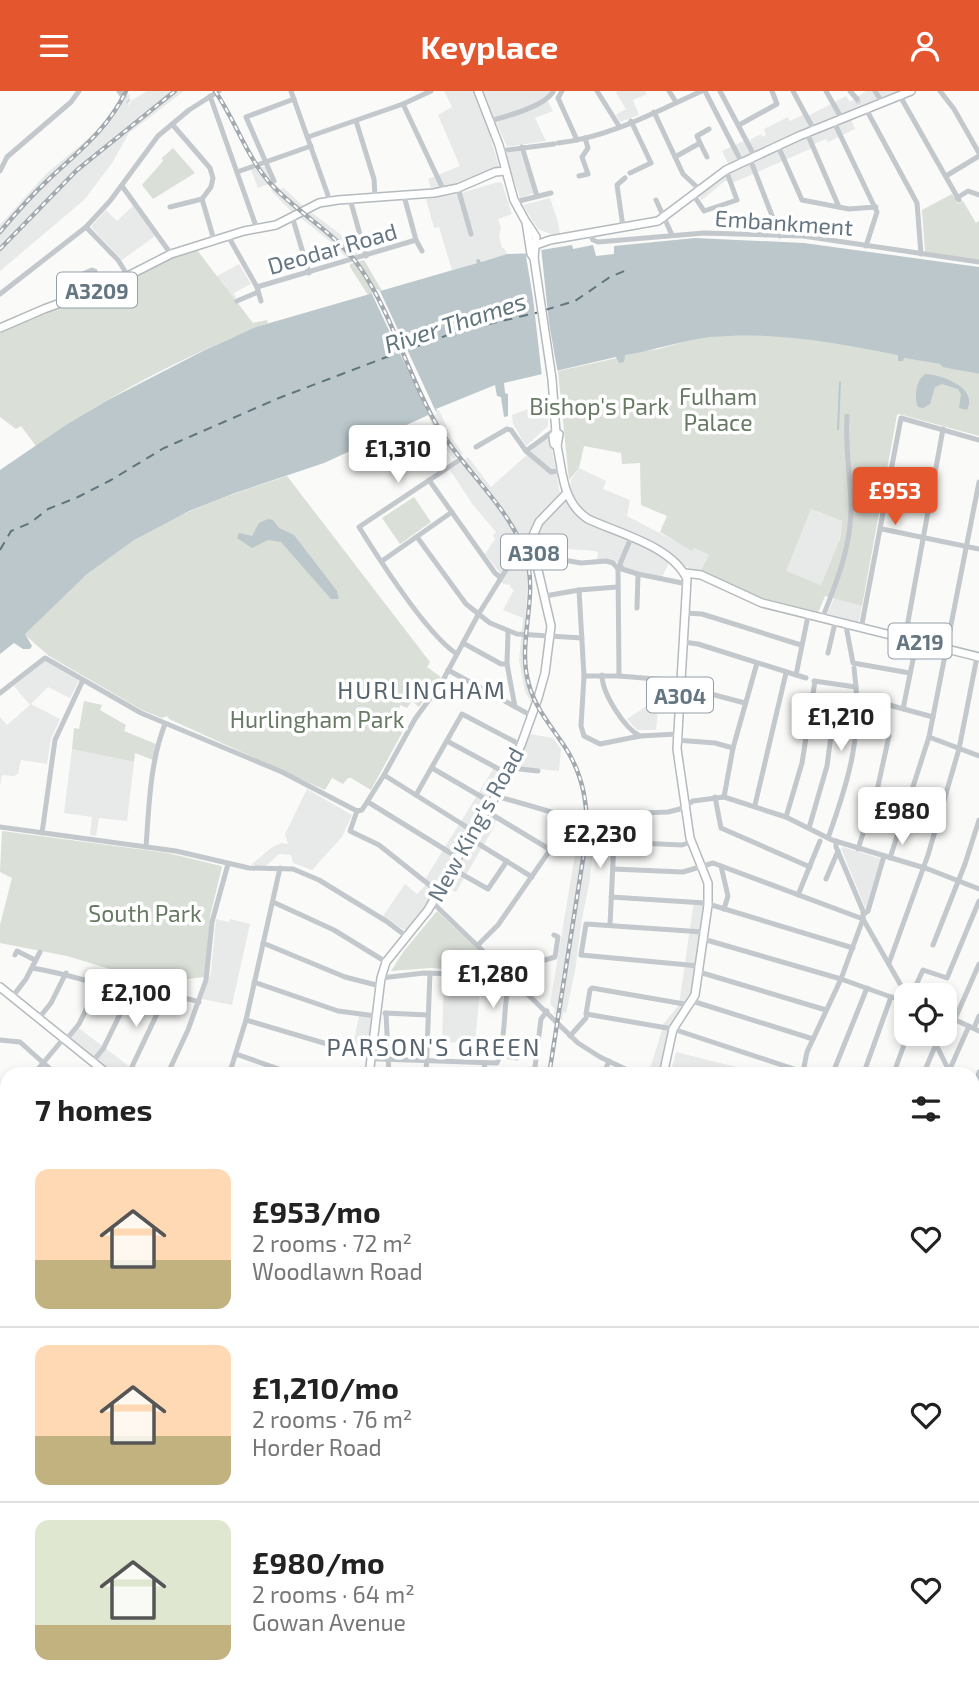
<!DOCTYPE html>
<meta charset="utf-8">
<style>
body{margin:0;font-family:"Exo 2",sans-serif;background:#f2f2f2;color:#222;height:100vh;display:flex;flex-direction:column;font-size:26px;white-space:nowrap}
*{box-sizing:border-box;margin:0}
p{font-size:23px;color:#767676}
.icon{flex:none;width:38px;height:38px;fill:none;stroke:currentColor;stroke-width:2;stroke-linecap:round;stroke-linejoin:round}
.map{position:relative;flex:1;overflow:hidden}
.panel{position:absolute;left:0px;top:976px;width:980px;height:625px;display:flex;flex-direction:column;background:#fff;border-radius:21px 21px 0 0;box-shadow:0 4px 10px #0003}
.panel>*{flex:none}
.tools{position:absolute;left:894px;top:892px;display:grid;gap:14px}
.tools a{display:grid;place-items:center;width:63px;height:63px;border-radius:14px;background:#fff;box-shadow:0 4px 10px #0003;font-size:35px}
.price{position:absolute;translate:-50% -60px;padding:0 16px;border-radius:7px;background:#fff;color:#222;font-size:23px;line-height:46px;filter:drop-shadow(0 2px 4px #0008)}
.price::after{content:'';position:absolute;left:50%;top:42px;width:21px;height:16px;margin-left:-10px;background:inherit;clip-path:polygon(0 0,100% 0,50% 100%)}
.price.active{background:#e4572e;color:#fff}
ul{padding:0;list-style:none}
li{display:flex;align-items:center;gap:21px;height:175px;padding:0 35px}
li+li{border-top:2px solid #e0e0e0}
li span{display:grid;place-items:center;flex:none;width:196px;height:140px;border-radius:14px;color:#555}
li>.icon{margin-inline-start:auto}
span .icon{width:84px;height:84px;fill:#fffc;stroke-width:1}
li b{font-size:30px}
h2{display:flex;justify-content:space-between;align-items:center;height:84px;padding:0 35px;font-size:30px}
header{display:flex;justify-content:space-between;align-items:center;height:91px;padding:0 35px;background:#e4572e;color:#fff;font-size:32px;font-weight:700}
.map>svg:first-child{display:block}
.built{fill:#e8e9e9}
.green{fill:#dadfd7;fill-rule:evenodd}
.water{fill:#bbc7cb}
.pier{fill:#fafaf8}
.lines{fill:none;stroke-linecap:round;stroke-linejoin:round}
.stream{stroke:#bbc7cb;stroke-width:2}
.river{stroke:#bbc7cb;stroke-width:7}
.ferry{stroke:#60757c;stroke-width:2;stroke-dasharray:9 7;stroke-linecap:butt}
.minor-tunnel{stroke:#d5d9db;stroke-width:5;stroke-dasharray:5 2.5;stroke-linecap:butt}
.major-casing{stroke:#b5babe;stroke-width:10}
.minor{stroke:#c3c8cc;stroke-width:5}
.major{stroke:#fff;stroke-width:7}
.rail-casing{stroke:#a2aab0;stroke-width:4.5}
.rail{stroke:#fff;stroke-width:2;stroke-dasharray:5;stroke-linecap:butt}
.labels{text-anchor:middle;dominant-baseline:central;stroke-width:7;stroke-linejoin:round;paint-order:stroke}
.shield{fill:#fff;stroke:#939fa8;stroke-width:2}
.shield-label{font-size:21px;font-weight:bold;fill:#657683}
.street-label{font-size:23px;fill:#657683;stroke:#fff}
.park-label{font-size:23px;fill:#687a64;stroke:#fff}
.water-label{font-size:24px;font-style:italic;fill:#60757c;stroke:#fff}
.neighbourhood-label{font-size:24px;letter-spacing:2px;fill:#57646e;stroke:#fff}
</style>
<header><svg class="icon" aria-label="menu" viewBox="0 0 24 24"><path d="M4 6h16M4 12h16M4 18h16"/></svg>Keyplace<svg class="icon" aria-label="person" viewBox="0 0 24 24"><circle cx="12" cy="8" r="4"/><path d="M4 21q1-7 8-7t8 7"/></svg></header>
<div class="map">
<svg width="979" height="1600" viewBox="0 0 979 1600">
<rect width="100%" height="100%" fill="#fafaf8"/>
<g class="built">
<path d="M147 0H184L129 42 112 72 84 109 0 180V134L46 83 101 37 125 1 130 4 128 15 132 9Z"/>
<path d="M444 0H473L485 27 499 76 445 96 431 97 428 88 460 75 438 24 452 16Z"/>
<path d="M482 0H555L545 5 553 20 535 27 546 50 507 56Z"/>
<path d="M617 0H645L647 3 633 9 639 24 620 31 616 24 626 18 616 2Z"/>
<path d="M866 0H906L756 60 729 74 722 60 748 48 751 51V48L761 43 762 46 766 44 764 38 788 26 790 30 802 24H810L846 5 850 11Z"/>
<path d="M850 26 855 38 828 51 826 48 816 52 810 58 744 87 734 91 725 90 702 109 698 104 724 83Z"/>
<path d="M520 60 534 102 520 107 506 65 508 62Z"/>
<path d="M266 75 272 89 280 98 284 97 303 115 292 121 273 102 269 93 258 97 251 79Z"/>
<path d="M498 91 502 92 512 123 498 128 501 137 499 145 502 157H504L507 163 452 179 439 136 434 137 426 108 458 103Z"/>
<path d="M550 107 558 131 560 143H550L538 138 523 114Z"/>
<path d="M133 115 155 145 122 169 91 136 106 119 117 130Z"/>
<path d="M311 121 340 143 359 163 347 167 332 152 301 127Z"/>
<path d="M239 173 251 193 234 202 236 207 233 208 217 185Z"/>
<path d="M549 310 548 335 526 355 513 333 512 324Z"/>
<path d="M439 319 451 346 463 362 454 368 436 344 428 324Z"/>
<path d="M548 345 550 347 560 402 536 430 525 451 520 454 528 482 523 568 532 613 525 600 519 570 523 527 503 519 514 499 510 496 511 494 504 493 497 488 500 482 485 463 495 448 493 445 496 441 473 414 450 379 468 366 491 396Z"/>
<path d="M579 377 606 390 603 398 630 409 627 425 692 459 694 457 709 464 699 482 683 474 667 459 588 424 578 416 570 399 571 389Z"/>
<path d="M563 409 573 417 670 470 662 486 625 477 617 471 605 468H597L598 461 595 460 568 458 562 459 560 467 539 465 535 451V443L543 429Z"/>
<path d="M811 418 842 430 839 452 821 494 785 480Z"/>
<path d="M834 507 862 515 859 531 857 533 827 524Z"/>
<path d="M45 570 79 590 70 607 48 596 31 613 60 628 51 648 47 673 21 669 18 683 13 685 2 684 0 696V626L7 634 30 614 14 595Z"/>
<path d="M645 616H658L656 639H637L627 628Z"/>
<path d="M530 643 553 647 561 658 559 680 517 676Z"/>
<path d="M72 658 134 671 127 730 99 727 96 745 90 744 92 726 64 722Z"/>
<path d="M494 677 504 682 505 685 421 822 406 840 388 829 383 825 405 793 417 803 426 794V787L435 772Z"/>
<path d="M307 698 352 724 342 746 312 779 293 772 291 764 279 763 265 776 251 774 271 757 281 752 288 753 285 743Z"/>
<path d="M488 724 496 729 494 736 456 801 452 799 441 811 438 807 485 725Z"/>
<path d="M587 731H591L595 739 590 788 582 828 575 880 566 922 563 921 562 929 554 923 555 918 550 913 580 734Z"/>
<path d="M843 756 882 768 866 819 841 757Z"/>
<path d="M694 809 706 811 693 903 670 940 660 983 648 984 664 932 679 914Z"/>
<path d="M216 828 229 831 230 828 250 833 232 914 202 908 211 881Z"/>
<path d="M444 885 481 888 475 952 442 951Z"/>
<path d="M359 925 372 926 374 929 369 962 367 964 352 959Z"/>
<path d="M76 935 130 976 135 983H111L67 946Z"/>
<path d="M676 961 736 976 734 983H674L671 980Z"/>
</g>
<g class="green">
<path d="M173 57 195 82 153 108 142 94 163 70 162 67Z"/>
<path d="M952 103 958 113 963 110 976 132 979 130V169L925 161 922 119Z"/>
<path d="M197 159 253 232 267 229 268 232C187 264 108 304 36 355L21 335 16 338 0 326V242L37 225 108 199 172 167Z"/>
<path d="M364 169 382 200 368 204 350 176V173Z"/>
<path d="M716 241 811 246 897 262 904 267 979 277V345L899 323 897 324 862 515 825 505 818 522 761 507 701 479 709 464 694 457 692 460 660 441 667 425 641 414 640 372 622 373 621 362 584 355 579 377 569 389 558 280 617 267 623 263 659 258ZM811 418 842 430 840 448 821 494 786 480Z"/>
<path d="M287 385 430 571 427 576 441 586 419 616 412 610 407 617 400 614 396 634 403 640 371 699 351 687H348L343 693 332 687 325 699 169 628 167 625 162 627 142 619 49 565 24 543C50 519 75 491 103 470 157 428 223 406 287 385Z"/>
<path d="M414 406 431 431 400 453 382 427Z"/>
<path d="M84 610 102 614 100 619 126 634 124 640 156 653 153 669 135 662 134 671 72 658 74 637 79 638Z"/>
<path d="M2 740 168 762 221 775 222 776 210 825 205 886 187 888 133 885 67 865 0 852V834L12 787 0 781Z"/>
<path d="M437 820 496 876 497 879 492 881 431 877 391 880 404 860Z"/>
<path d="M496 1594H801L826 1598V1600H496Z"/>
</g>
<g class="water">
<path d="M695 147 804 152 979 176V279L904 267 903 270H898V264C836 252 774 240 710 246 683 249 652 260 625 264L624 271 619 272 616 266 504 292 505 302 508 303V325L504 326 501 306 497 305 495 294 436 318 437 320 324 372 235 402 189 420 134 449 87 483 25 543 32 555 30 558H23L14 552 0 563V379L66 334 106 310 205 259 256 236 477 172 476 169 479 168 481 171 507 163 541 162V159L572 154 573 158 593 154 596 165 614 163V155Z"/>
<path d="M926 283C942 284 979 297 967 319L959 317 961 303 958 298 942 293 935 296 930 313 923 317 918 316C914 307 916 287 926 283Z"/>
<path d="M268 428 273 429 279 437 294 444 337 500 339 508H331L281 451 268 449 252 457 237 447 239 442 252 445 259 432Z"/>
<path d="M0 1521 7 1531V1594H71L66 1600H0Z"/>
</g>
<g class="pier">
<path d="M541 156 549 232 558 283 542 286 533 207 525 159Z"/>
<path d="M377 198 380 200 437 323 430 327 372 203V199Z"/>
</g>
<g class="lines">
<path class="stream" d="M838 338 840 291"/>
<path class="river" d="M943 271 945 273 979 279"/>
<g class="ferry">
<path d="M545 219 575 210 610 186 629 178"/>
<path d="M0 459 11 440 30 432 48 418 78 406 111 389 164 357 279 307 384 267 459 240 540 221"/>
</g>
<g class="minor-tunnel">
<path d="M122 4 129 11"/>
<path d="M857 8 860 15"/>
</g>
<g class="major-casing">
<g id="major">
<path d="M478 0 499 54 514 109 526 131 531 163 534 167 552 288 556 342 559 343 557 355"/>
<path d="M527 132 536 146 534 167"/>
<path d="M536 154 550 149 658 130 726 79 799 45 911 0"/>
<path d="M0 237 44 218 114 192 171 163 244 140 276 134 319 112 338 109 434 102 458 97 495 81 505 80"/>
<path d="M556 342 553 345 554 353 557 355C563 382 562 411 588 428 620 443 672 455 687 488L677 658 690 747 708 792V814L695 904 673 938 663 984"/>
<path d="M685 482 701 484 762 512 979 566"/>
<path d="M0 896 109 984"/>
<path d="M369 984 381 887 386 871 428 819 473 740 496 705 521 654 538 607 545 582 551 535 531 449 539 431 566 403"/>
<path d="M973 999 979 996"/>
<path d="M973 1311 979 1313"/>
<path d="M973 1443 979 1431"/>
<path d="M450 1594 452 1600"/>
<path d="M321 1600 323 1594"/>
<path d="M921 1600 922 1594"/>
</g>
</g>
<g class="minor">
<path d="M119 0 122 4"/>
<path d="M291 0 330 110"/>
<path d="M562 0 558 7 577 49"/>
<path d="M597 0 619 35"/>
<path d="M669 0 676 11"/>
<path d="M705 0 742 72"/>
<path d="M720 0 755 66"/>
<path d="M793 0 814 39"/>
<path d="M826 0 842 28"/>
<path d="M850 0 857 8"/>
<path d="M875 0 882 11"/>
<path d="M940 0 954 18 979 62"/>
<path d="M210 5 257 138"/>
<path d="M900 5 959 109"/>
<path d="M403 13 444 100"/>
<path d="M866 18 917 112 921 163"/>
<path d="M654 21 683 83 699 98"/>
<path d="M356 30 374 88 375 106"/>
<path d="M490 30C507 25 543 16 553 1"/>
<path d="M834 31 877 121 866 155"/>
<path d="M739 34 777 13 772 0"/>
<path d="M807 42 839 116"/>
<path d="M308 46 403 13 431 0"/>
<path d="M558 52C608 47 657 20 702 0"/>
<path d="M700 52 707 66"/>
<path d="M778 55 802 109 849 118 876 116"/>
<path d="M522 56 537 105"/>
<path d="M500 60 554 53"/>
<path d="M7 66 71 11 79 0"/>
<path d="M675 66 700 52 697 45 709 38"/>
<path d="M750 68 780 145"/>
<path d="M0 80 7 66"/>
<path d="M237 81 311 55"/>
<path d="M630 82 651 72 631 30"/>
<path d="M579 85 588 83 582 66 588 57 585 47"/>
<path d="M946 85 979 65"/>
<path d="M274 90 246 26 294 8"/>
<path d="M122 95 171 163"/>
<path d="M458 97 471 143"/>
<path d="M693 103 704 120 737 109 726 79"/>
<path d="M404 105 416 149 422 160"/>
<path d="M957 107 968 100 979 104"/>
<path d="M202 108 214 149"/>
<path d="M350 108 366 165"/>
<path d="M656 109 672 144"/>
<path d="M515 111 551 102"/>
<path d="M170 116 202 108 211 96 213 87 210 77 172 33"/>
<path d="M292 125 309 182"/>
<path d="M86 136 118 169 128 185"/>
<path d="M623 136 617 94 625 87"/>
<path d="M589 142 593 149 598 151 704 142 803 145 979 171"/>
<path d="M228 145 257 196 261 210"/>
<path d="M74 187 92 179 95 180 101 197"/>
<path d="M257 196 416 149"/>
<path d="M0 203 86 136 110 110 158 45 189 19 219 0"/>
<path d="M237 210 258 201"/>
<path d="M476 356 507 338 511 339 526 360 551 381 562 379"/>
<path d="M526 360 556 338"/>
<path d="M429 389 495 482 501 487"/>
<path d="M882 438 979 458"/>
<path d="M417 446 466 513 490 532 517 543 582 547"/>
<path d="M631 447 620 473 622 478 638 483 687 493"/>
<path d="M535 464 581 472 606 470 613 472 618 478 619 585"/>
<path d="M382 470 452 421"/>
<path d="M579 499 584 585 581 635 584 645 600 653 640 645 677 643"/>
<path d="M545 505 579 499 617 496"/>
<path d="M637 517 638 483"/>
<path d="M685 522 702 523 801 554"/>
<path d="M822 528C837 490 852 454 851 412 850 383 845 355 847 325"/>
<path d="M846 535 853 572 910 582"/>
<path d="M861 538 901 327 979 349"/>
<path d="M508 541 507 573 515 616"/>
<path d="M905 547 943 338"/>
<path d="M683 551 698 553 806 587"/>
<path d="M463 552 501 573H507"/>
<path d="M828 562 835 532"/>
<path d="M457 563C427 544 379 468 359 436L458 370"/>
<path d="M448 579 532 625"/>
<path d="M602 584C602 602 624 637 640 645"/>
<path d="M796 584 808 525"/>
<path d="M584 585H619L681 590"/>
<path d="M814 590 856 596"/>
<path d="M680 600 707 602 745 612"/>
<path d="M0 602 45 567 141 622 282 681 357 720"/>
<path d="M856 605 933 626"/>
<path d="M903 618 917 549"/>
<path d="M856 636 889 645 878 695 858 758"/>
<path d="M929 646 979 665"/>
<path d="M676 649 715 652 733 657"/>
<path d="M447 650 508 683"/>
<path d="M432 677 492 712"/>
<path d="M511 677 538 680"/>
<path d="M384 684 473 740"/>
<path d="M416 704 462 623 521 654"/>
<path d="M496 705 555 722 592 724 668 721 680 718 693 710 724 706 786 726 832 749 928 778 979 798"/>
<path d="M715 706 721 737 810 776"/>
<path d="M724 706 733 657 757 572"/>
<path d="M368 711 457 766"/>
<path d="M755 714 786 582"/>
<path d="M357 720 362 719 384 684 415 628 442 591 478 524 519 458 526 452H531"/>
<path d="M357 720 350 740 379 754 437 800"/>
<path d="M486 720 549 758"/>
<path d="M786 726 802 672 815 590"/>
<path d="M0 736 176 760 249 777 293 778 319 789 386 830 406 845"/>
<path d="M809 737 827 675 835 614 838 612 856 618"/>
<path d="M42 742 55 649 83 589"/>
<path d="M469 747 532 786"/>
<path d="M828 747C850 686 863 642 854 577"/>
<path d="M836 750V756L863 820V828L907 905"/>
<path d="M614 751 682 754 691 751"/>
<path d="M146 756C149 715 150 671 165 633"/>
<path d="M890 767 929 646 979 391"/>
<path d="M721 775 728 805 724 818"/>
<path d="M451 777 488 798 507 770"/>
<path d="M613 778 683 781 713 772 863 828"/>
<path d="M826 788 838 760"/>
<path d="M798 804 820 750"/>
<path d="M611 806 705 812 853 857"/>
<path d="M273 811 334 839 386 871"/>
<path d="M432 811 578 952 600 966 638 984"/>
<path d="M864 823 868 820 884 765"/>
<path d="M610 834 614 751 612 724"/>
<path d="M703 848 841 888 891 906 906 909"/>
<path d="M263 852 345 886 380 895"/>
<path d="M478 854 498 834 548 762 555 722"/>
<path d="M933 854 965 773 979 729"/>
<path d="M15 864 17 860 35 869"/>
<path d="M889 872 928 764 959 658 977 566"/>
<path d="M699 875 581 864 586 833 703 841"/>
<path d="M32 877C65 882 96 893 128 901 152 907 176 902 199 911"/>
<path d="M699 881 826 919"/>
<path d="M381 887 424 882 491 884 497 883 502 879"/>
<path d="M515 889 538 871 555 866 558 846 554 844"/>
<path d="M254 891 338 920 376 925"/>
<path d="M13 905 26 888 40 861"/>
<path d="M911 905 923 879 947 887 979 810"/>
<path d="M692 910 813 948"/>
<path d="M690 914 592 897 590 899 586 923 673 938 803 981"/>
<path d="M385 922 428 924"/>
<path d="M386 922 389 984"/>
<path d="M945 924 979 940"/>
<path d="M39 927 51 912 66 882"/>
<path d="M955 928 979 873"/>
<path d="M246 929 378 968 497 972C507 951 502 904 512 887"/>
<path d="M974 937 979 925"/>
<path d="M931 943 951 984"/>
<path d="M570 945 586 927"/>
<path d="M0 949 20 951 57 984"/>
<path d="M66 949 79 933 99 892"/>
<path d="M236 963 296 984"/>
<path d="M500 964 517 967 519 957"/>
<path d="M93 970 103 958 131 901"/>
<path d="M949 980 969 935"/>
<path d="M803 981 807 961 841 888 863 828"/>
<path d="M33 984 64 947"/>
<path d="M128 984 166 904"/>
<path d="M167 984 188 939 206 889 212 831 228 773"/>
<path d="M229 984 246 929 280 777"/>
<path d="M426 984 430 882"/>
<path d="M483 984 485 972"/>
<path d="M534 984 541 928 547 920"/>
<path d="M603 984 609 970"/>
<path d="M832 984 867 897"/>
<path d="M863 984 891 906"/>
<path d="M893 984 908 943"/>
<path d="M923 984 936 953"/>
<path d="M975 997 979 981"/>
<path d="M0 1039H7"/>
<path d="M0 1074 7 1071"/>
<path d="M973 1091 979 1094"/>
<path d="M0 1104 7 1113"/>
<path d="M0 1128 7 1126"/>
<path d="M973 1148 979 1126"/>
<path d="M0 1160 7 1158"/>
<path d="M0 1191 7 1189"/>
<path d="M0 1222 7 1220"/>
<path d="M0 1256 7 1253"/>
<path d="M973 1272 979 1275"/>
<path d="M0 1296 2 1300 0 1304"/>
<path d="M0 1313 7 1331"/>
<path d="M0 1385H7"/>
<path d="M0 1488 7 1484"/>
<path d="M158 1594 173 1600"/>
<path d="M238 1594 253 1600"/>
<path d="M126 1600 128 1594"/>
<path d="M186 1600 188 1594"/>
<path d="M301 1600 303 1594"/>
</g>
<use href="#major" class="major"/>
<g class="rail-casing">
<g id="rail">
<path d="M215 0C235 29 246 64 269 91 298 123 337 142 361 178 394 227 408 286 438 336 464 379 508 415 525 462 540 506 516 550 529 594 535 616 550 634 563 653 583 682 589 714 586 749L549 984"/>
<path d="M0 141C15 123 31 105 48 89 78 61 108 38 126 0"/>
<path d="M0 158 77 79 175 0"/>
<path d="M0 1373 7 1374"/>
<path d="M973 1584 979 1583"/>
<path d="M818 1594 854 1599 899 1600"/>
</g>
</g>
<use href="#rail" class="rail"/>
</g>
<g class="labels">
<g class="shield">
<rect x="57" y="181.5" width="80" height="35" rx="5"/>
<rect x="501" y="443.5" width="66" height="35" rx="5"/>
<rect x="888.5" y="532.5" width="63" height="35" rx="5"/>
<rect x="647" y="586.5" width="66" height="35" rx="5"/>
</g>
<g class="shield-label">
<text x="97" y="199">A3209</text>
<text x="534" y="461">A308</text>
<text x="920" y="550">A219</text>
<text x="680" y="604">A304</text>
</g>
<g class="street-label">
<text transform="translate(784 131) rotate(4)">Embankment</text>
<text transform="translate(332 157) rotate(-16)">Deodar Road</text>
<text transform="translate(475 733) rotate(-61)">New King's Road</text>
</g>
<g class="park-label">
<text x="718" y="305">Fulham<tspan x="718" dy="26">Palace</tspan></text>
<text x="599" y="315">Bishop's Park</text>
<text x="317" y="628">Hurlingham Park</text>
<text x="145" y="822">South Park</text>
</g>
<g class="water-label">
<text transform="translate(455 231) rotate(-18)">River Thames</text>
</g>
<g class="neighbourhood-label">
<text x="422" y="598">HURLINGHAM</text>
<text x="434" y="955">PARSON'S GREEN</text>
</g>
</g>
</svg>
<div class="tools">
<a><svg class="icon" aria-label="locate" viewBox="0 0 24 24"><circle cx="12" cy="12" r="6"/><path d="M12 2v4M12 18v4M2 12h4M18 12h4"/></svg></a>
</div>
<b class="price" style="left:398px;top:394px">£1,310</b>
<b class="price active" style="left:895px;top:436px">£953</b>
<b class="price" style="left:841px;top:662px">£1,210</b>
<b class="price" style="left:902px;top:756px">£980</b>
<b class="price" style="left:600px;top:779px">£2,230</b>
<b class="price" style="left:493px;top:919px">£1,280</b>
<b class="price" style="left:136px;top:938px">£2,100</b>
<section class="panel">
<h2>7 homes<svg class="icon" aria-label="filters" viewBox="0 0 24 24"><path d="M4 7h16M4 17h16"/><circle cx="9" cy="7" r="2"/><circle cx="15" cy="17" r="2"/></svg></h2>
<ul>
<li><span style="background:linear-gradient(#ffd9b3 65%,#c2b280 0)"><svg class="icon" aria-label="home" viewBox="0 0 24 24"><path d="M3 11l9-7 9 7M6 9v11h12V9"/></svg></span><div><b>£953/mo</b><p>2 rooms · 72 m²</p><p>Woodlawn Road</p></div><svg class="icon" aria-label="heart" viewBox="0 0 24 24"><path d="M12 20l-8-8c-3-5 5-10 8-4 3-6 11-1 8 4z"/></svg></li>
<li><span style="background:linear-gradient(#ffd9b3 65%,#c2b280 0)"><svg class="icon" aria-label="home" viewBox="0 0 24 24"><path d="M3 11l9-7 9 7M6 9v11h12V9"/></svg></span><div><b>£1,210/mo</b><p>2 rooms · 76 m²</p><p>Horder Road</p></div><svg class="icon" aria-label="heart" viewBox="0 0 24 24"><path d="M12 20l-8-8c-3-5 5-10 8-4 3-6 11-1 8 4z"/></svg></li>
<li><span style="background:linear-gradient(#dfe7d0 75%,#c2b280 0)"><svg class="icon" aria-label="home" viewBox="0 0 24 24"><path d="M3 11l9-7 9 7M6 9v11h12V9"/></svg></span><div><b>£980/mo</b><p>2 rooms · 64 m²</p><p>Gowan Avenue</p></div><svg class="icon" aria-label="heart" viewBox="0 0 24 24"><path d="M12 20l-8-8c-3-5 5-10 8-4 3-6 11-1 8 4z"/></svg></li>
</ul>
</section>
</div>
